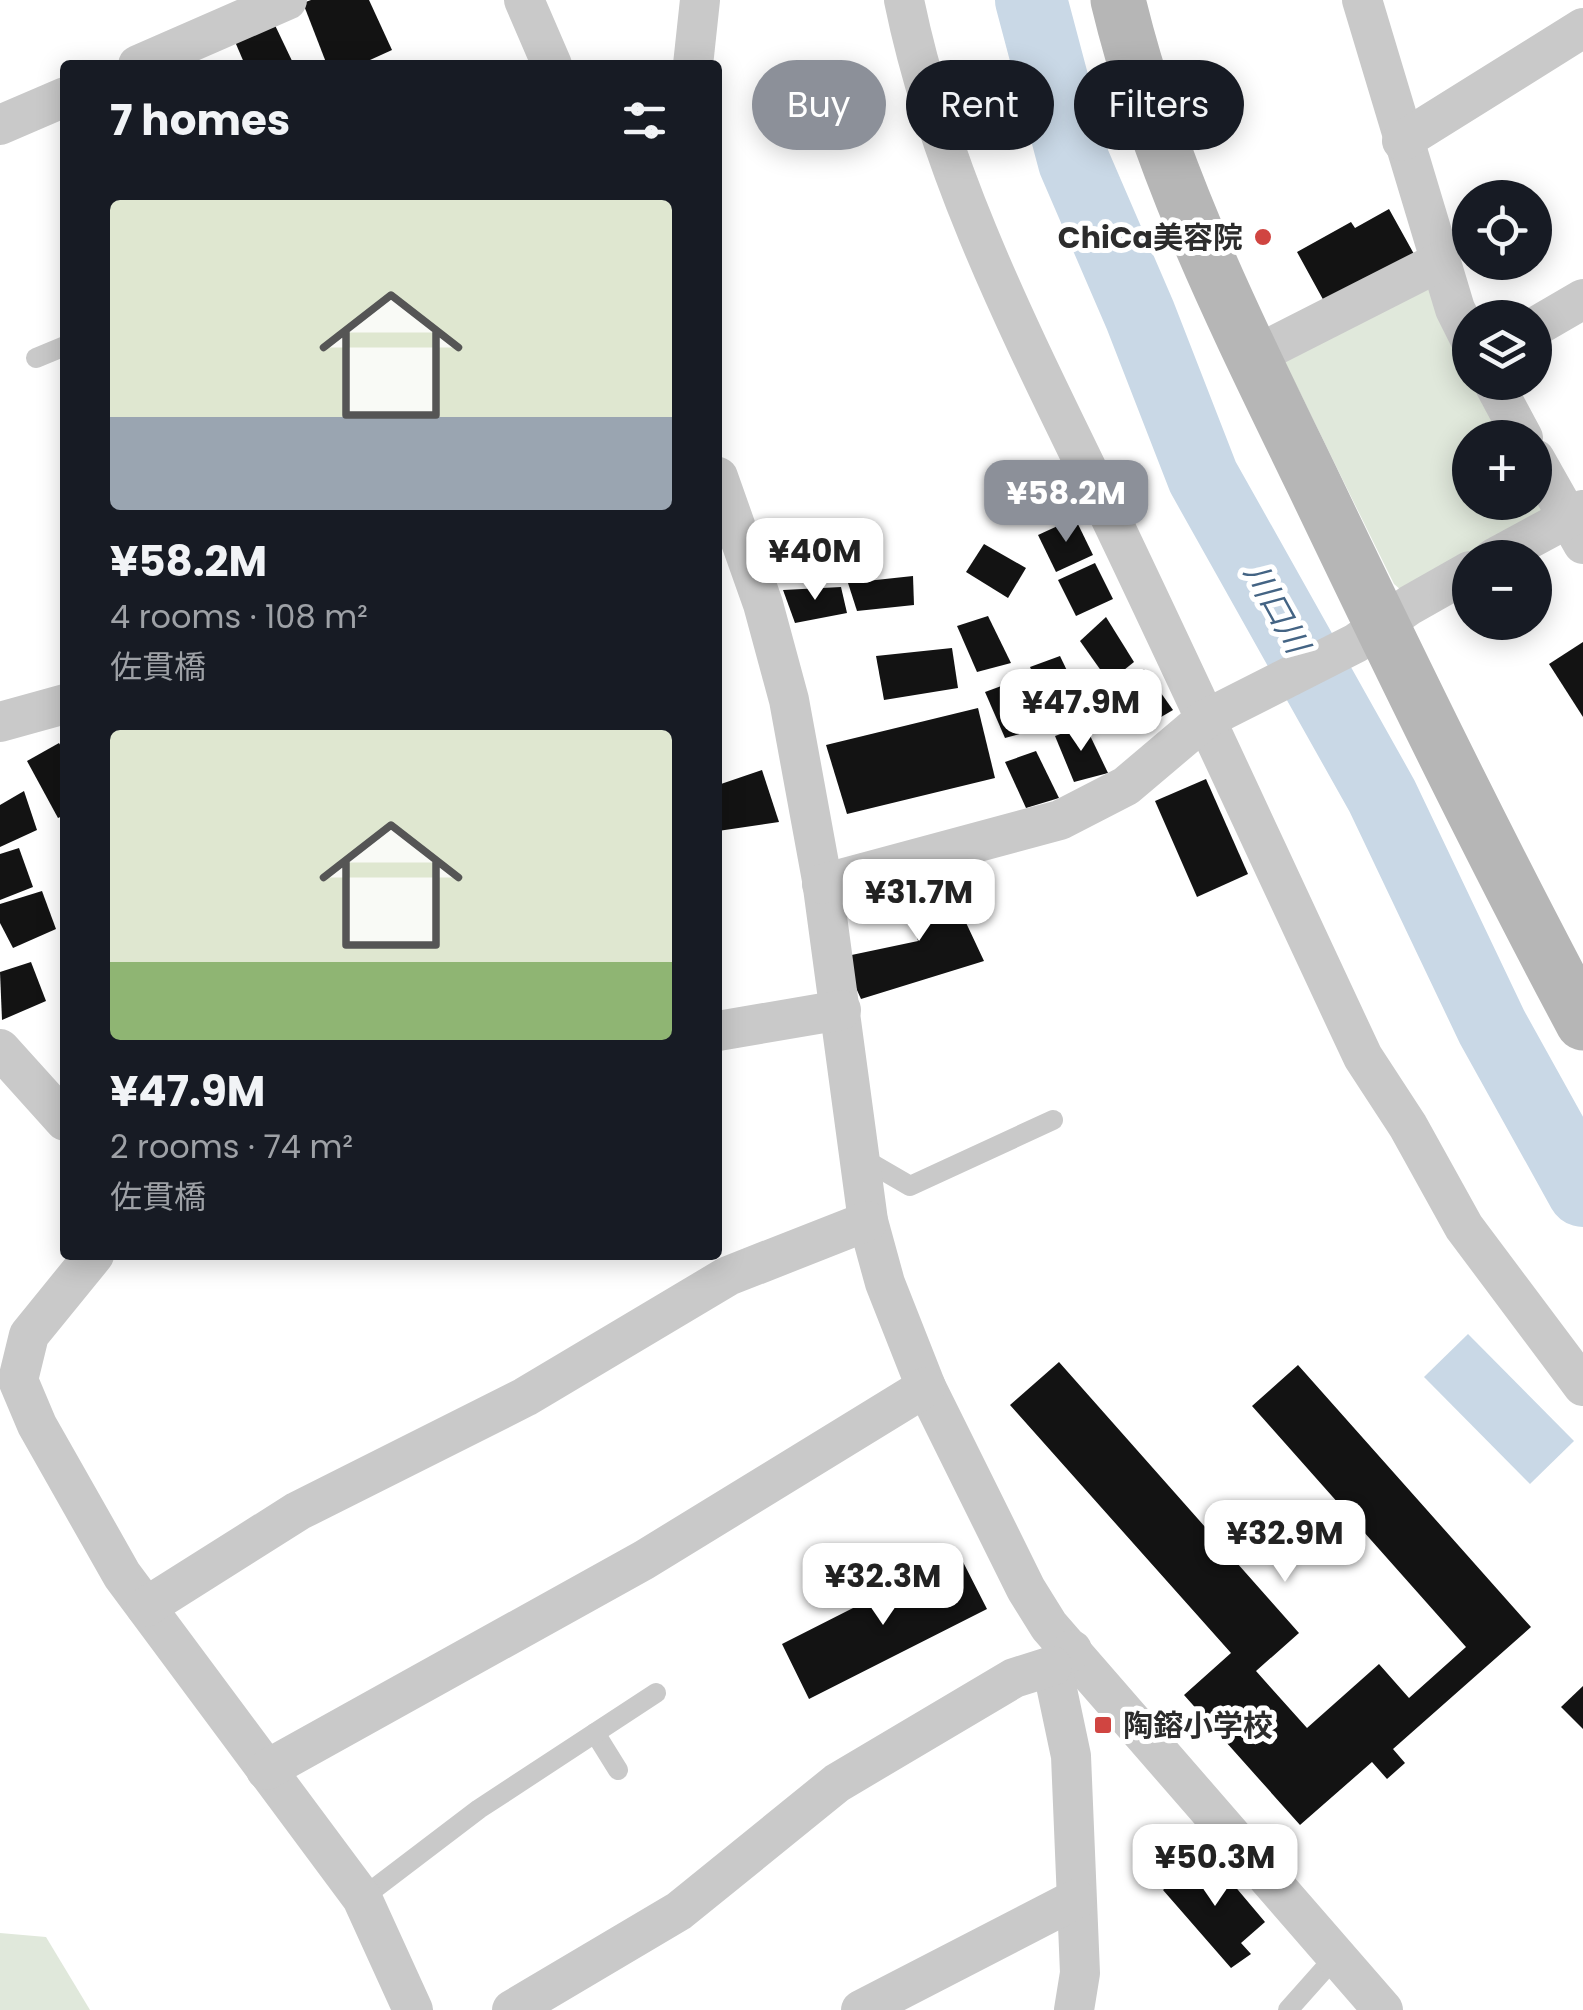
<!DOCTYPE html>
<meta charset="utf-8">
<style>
body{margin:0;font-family:Poppins,"Noto Sans JP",sans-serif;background:#20242c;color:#f1f3f6;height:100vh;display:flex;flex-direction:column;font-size:38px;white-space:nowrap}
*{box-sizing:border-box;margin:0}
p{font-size:32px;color:#9ea1a6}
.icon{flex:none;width:55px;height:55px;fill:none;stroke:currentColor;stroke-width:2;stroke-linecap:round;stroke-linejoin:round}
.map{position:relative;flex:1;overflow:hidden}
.panel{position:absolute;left:60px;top:60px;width:662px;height:1200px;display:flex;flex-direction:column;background:#171b24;border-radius:10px;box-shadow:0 5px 25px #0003}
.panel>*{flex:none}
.hud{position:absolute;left:752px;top:60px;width:680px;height:90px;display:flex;gap:20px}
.buttons{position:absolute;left:1452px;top:180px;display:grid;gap:20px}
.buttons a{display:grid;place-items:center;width:100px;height:100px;border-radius:50%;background:#171b24;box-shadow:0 5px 25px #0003;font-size:50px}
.price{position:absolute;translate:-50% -85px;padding:0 22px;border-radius:20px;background:#fff;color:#222;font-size:32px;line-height:65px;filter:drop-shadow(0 2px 5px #0008)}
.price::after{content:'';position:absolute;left:50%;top:60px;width:30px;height:22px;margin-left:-15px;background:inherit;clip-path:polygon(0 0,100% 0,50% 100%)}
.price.on{background:#8c9099;color:#fff}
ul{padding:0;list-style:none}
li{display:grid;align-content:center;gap:20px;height:530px;padding:0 50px}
li span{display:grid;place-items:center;height:310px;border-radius:10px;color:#555}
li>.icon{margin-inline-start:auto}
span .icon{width:180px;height:180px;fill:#fffc;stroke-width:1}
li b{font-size:42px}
h2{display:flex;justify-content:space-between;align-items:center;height:120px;padding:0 50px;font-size:42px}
.tag{padding:0 35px;border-radius:45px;background:#171b24;box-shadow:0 5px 25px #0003;font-size:35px;line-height:90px}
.tag.on{background:#8c9099;color:#fff}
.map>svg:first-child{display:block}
.green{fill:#e0e8db}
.water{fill:#c9d8e6}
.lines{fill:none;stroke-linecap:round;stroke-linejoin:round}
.river{stroke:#c9d8e6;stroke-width:72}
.building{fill:#131313}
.lane{stroke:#c9c9c9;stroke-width:20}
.street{stroke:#c9c9c9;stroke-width:40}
.secondary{stroke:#b6b6b6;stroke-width:55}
.poi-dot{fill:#d04541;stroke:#fff;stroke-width:4}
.labels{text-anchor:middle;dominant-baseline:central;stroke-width:10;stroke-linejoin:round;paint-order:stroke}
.poi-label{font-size:30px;font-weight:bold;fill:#2c2c2c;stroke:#fff;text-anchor:end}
.water-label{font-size:32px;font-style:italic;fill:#446484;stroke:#fff}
</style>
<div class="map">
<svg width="1583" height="2010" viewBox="0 0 1583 2010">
<rect width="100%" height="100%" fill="#fff"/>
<g class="green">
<path d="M1441 261 1470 339V382L1493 383 1523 437 1470 438V502H1535V459L1567 517 1402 591 1394 584 1277 346Z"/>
<path d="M0 1933 46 1937 90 2010H0Z"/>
</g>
<path class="water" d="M1468 1334 1574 1441 1530 1484 1424 1377Z"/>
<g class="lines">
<path class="river" d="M1031 0 1074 162 1140 315 1203 477 1382 796 1492 1027 1583 1191"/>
</g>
<g class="building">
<path d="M311 0H369L392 50 359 65H327L303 3Z"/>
<path d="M273 21 294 65H245L233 37Z"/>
<path d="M1389 209 1414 254 1325 303 1297 252 1351 222 1355 228Z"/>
<path d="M1075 518 1093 555 1056 572 1038 535Z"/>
<path d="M984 544 1026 568 1008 598 966 572Z"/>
<path d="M1095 563 1113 599 1076 616 1058 580Z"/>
<path d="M913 576 914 605 857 611 848 583Z"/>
<path d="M841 587 847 613 795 623 783 590Z"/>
<path d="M988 616 1011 663 977 672 957 626Z"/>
<path d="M1106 617 1134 662 1109 682 1080 641Z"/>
<path d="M1583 642V717L1549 664Z"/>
<path d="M952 648 958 688 884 700 876 656Z"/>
<path d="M1060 656 1083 704 1050 713 1030 667Z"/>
<path d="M1144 669 1173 710 1144 727 1112 685Z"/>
<path d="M1015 681 1039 729 1005 738 985 692Z"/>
<path d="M978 708 995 778 847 814 826 745Z"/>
<path d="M1085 725 1108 773 1074 782 1055 736Z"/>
<path d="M59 743 65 753V815L58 818 27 761Z"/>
<path d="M1036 751 1059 798 1026 808 1005 762Z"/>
<path d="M762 770 779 822 718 831V785Z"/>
<path d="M1206 779 1248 874 1197 897 1155 801Z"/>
<path d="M24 791 37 830 0 847V805Z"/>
<path d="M19 848 33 887 0 900V854Z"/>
<path d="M945 878 984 961 861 999 842 957 918 941 901 886Z"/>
<path d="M42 891 56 929 13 948 0 923V904Z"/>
<path d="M31 962 46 1001 2 1020 0 972Z"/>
<path d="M1059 1362 1299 1633 1256 1671 1307 1728 1379 1664 1409 1698 1466 1647 1252 1406 1298 1365 1531 1627 1393 1749 1405 1763 1387 1779 1372 1762 1300 1825 1184 1695 1231 1653 1010 1405Z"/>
<path d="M962 1560 987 1609 809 1699 782 1644 930 1569 933 1575Z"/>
<path d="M1583 1686V1729L1561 1707Z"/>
<path d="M1206 1852 1265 1922 1241 1943 1251 1954 1231 1968 1163 1890Z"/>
</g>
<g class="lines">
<g class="lane">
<path d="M36 358 65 346"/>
<path d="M860 1157 910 1186 1053 1120"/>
<path d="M595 1733 618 1770"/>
<path d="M362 1898 479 1809 656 1693"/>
<path d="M1288 2010 1336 1956"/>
</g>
<g class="street">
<path d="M524 0 552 65"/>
<path d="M904 0C940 177 1024 339 1102 500 1191 685 1276 872 1363 1057L1408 1126 1464 1227 1583 1386"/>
<path d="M1362 0 1455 309 1470 339"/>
<path d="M138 65 287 0"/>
<path d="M693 65 700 0"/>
<path d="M0 125 65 97"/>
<path d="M1402 141 1583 28"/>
<path d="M1535 327 1583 299"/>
<path d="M1252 357 1441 261"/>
<path d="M1493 382 1523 438"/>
<path d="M1535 459 1583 544"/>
<path d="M718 477 763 604 789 700 822 880 868 1221 885 1283 926 1387 1026 1589 1049 1626 1383 2010"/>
<path d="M1494 558 1583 510"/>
<path d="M0 722 65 704"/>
<path d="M822 884 1060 820 1126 786 1204 720 1356 643 1410 605 1470 571"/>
<path d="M718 1031 841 1010"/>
<path d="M0 1049 65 1121"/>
<path d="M94 1255 29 1335 18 1380 37 1425 122 1575 362 1898 413 2010"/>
<path d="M146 1607 298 1511 525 1397 728 1276 868 1221"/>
<path d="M1072 1650 1052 1666 1071 1756 1080 1973 1074 2010"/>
<path d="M266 1770 644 1560 926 1387"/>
<path d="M512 2010 679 1911 837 1783 1014 1678 1052 1666"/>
<path d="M861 2010 1076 1899"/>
</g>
<path class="secondary" d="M1118 0C1159 171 1237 325 1313 482 1400 664 1488 845 1583 1023"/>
</g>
<g class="poi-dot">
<circle cx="1263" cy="237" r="10"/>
<rect x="1093" y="1715" width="20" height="20" rx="5"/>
</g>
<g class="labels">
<g class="poi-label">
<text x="1243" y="237">ChiCa美容院</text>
<text x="1123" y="1725" text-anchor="start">陶鎔小学校</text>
</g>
<g class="water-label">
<text transform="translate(1277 608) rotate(61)">川口川</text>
</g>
</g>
</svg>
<div class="buttons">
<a><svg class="icon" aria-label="locate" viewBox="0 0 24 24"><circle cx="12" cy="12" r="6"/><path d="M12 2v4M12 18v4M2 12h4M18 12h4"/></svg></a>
<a><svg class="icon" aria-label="layers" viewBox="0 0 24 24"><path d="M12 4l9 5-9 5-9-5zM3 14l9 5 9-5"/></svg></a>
<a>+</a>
<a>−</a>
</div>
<b class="price on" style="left:1066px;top:545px">¥58.2M</b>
<b class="price" style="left:815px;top:603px">¥40M</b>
<b class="price" style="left:1081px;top:754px">¥47.9M</b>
<b class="price" style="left:919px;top:944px">¥31.7M</b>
<b class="price" style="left:1285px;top:1585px">¥32.9M</b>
<b class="price" style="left:883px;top:1628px">¥32.3M</b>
<b class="price" style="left:1215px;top:1909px">¥50.3M</b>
<div class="hud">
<a class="tag on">Buy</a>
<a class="tag">Rent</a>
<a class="tag">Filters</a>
</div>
<section class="panel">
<h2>7 homes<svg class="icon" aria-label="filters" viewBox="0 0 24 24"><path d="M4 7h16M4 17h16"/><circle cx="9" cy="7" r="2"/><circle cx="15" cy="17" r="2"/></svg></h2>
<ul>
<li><span style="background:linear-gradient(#dfe7d0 70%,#9aa5b1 0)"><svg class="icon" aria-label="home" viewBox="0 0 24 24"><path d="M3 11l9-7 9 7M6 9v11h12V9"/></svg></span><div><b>¥58.2M</b><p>4 rooms · 108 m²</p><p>佐貫橋</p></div></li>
<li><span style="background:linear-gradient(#dfe7d0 75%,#8fb573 0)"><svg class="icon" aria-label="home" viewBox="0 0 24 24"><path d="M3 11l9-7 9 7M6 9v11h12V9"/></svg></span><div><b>¥47.9M</b><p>2 rooms · 74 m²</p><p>佐貫橋</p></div></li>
</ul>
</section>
</div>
